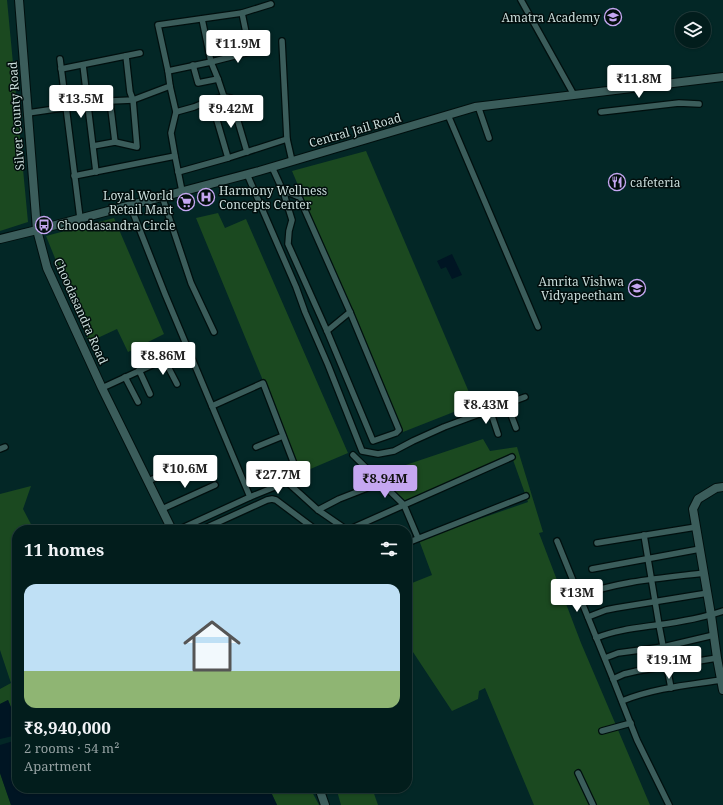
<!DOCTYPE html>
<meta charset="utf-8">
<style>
body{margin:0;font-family:"Noto Serif",serif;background:#102a29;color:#f1f3f6;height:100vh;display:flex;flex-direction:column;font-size:15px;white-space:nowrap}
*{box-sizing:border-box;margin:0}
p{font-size:13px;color:#96a2a3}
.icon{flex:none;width:22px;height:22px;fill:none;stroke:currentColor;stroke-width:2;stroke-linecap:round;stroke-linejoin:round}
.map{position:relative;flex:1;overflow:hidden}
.details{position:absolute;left:12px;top:525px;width:400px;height:268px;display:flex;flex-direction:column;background:#021d1c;border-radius:16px;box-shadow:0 1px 3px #0004,0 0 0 1px #233b3b}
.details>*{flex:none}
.buttons{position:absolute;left:675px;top:12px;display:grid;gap:8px}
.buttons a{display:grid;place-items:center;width:36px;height:36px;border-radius:50%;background:#021d1c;box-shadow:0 1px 3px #0004,0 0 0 1px #233b3b;font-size:20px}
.price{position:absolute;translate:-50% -34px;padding:0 9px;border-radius:4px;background:#fff;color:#222;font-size:13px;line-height:26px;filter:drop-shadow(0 1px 2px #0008)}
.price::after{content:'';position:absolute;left:50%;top:24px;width:12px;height:9px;margin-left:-6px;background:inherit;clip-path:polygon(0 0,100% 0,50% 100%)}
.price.on{background:#c5a7f1;color:#111}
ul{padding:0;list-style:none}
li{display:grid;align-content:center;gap:8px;height:212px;padding:0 12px}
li+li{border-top:1px solid #233b3b}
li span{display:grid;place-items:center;height:124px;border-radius:12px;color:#555}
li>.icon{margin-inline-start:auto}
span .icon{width:72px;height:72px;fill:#fffc;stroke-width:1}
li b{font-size:17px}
h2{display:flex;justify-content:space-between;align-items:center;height:48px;padding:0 12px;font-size:17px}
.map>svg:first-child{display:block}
.green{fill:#1b4920}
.water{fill:#001523}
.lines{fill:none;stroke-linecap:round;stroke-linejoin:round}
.street-casing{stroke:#000f0e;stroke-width:8}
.secondary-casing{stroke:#000f0e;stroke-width:10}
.street{stroke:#3b5d5b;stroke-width:5.5}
.secondary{stroke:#3b5d5b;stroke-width:8}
.labels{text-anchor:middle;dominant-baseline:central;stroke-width:3;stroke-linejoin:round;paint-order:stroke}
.poi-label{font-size:12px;fill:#cadddb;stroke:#020e0d;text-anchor:end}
.street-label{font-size:12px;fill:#cadddb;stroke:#020e0d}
</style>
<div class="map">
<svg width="723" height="805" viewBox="0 0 723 805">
<rect width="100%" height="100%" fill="#032726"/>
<g class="green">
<path d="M0 0H7L28 222 0 231Z"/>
<path d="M366 151 474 404 403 432 292 171Z"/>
<path d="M218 213 225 228 246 219 348 453 301 473 196 218Z"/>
<path d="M114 218 164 334 128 352 117 329 89 342 46 236Z"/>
<path d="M483 439 490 451 517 447 543 532 539 533 581 643 650 805H534L485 688 479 691 478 699 452 711 407 643V585L432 575 419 540 528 502 512 457 406 502 379 474Z"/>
<path d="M31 486 23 509 34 530H17V695L14 697 17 704V722L8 700 0 704V689L11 683 0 650V494Z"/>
<path d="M0 773 11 805H0Z"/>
<path d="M269 788H310L319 805H277Z"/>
<path d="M345 788H372L378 805H341L337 791Z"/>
</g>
<g class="water">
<path d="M452 254 462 275 452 279 446 267 441 269 437 261Z"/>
<path d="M8 700 17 722V735L0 739V704Z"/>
<path d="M17 740V788H269L277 805H11L0 773V745Z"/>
</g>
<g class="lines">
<g class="street-casing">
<g id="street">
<path d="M521 0 574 95"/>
<path d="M282 41 287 139 292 161"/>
<path d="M60 59 80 218"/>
<path d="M83 65 96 172"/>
<path d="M193 65 198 83 218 79 211 62 202 19"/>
<path d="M61 69 140 53"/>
<path d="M168 71 211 62 250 52 242 13"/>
<path d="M170 86 176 112 171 133 175 156 182 191"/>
<path d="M224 97 231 98 247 152"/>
<path d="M211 100 228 158"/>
<path d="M110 101 115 142"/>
<path d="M478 106 489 138"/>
<path d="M176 112 194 107 211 100 224 97 218 79"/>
<path d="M601 112 679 103 699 104"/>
<path d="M28 113 110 101 133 100 170 86 168 71 158 25 242 13 271 4"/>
<path d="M448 115 538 327"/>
<path d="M93 146 115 142 137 147 133 100 130 92 126 56"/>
<path d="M272 167 283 191 290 193 299 197 350 312 399 430 396 433 373 441 327 331 288 244 289 231 292 220 283 191"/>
<path d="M178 172 228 158 287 139"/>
<path d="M247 174 296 287 305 312 328 365 362 451 378 454 394 451 413 441 444 427 525 397"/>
<path d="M74 176 175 156"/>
<path d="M162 196 191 283 214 332"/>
<path d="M130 205 165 294 250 497"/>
<path d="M327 331 350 312"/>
<path d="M164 359 177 384"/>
<path d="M139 370 150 394"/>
<path d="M125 377 138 402"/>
<path d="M102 388 176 354"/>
<path d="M507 404 516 428"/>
<path d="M490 410 498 434"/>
<path d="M256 447 283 436"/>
<path d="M0 449 5 447"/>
<path d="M148 481 198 460"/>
<path d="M287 482 318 510 347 530"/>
<path d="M162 509 215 485"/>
<path d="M318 510 339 499 380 483"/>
<path d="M178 530 250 497 299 477 263 383 212 406"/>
<path d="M201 530 267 500 272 499 276 500 316 530"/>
<path d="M348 530 404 505 353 455"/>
<path d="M644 535 659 625 671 688"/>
<path d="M418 538 404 505 512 457"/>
<path d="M557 541 613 679 637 740 669 805"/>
<path d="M407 543 526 496"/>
<path d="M597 543 696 527"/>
<path d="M592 569 700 549"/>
<path d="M579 596C619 581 662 578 704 573"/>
<path d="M588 617 606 610 616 608 708 593"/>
<path d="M596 638C616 630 636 628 657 625 679 622 702 618 723 611"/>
<path d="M605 658 618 653 663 647 714 635"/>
<path d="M613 679 624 674 637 671 717 658"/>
<path d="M622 701C654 688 688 685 721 680"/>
<path d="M602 731 631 723"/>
<path d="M578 773 593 805"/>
</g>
</g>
<g class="secondary-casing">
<g id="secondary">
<path d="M19 0 37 230 47 268 102 388 172 530"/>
<path d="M0 239 37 230 259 171 475 107 723 77"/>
<path d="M723 487 716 488 698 499 693 509 711 615 717 658 723 690"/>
<path d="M319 788 325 805"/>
</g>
</g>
<use href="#street" class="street"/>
<use href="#secondary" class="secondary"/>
</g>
<defs>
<g id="school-ring" transform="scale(0.9)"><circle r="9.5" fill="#020e0d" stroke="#c5a7f1" stroke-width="1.5"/><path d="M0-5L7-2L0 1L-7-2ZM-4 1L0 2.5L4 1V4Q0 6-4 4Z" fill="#c5a7f1"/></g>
<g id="restaurant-ring" transform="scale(0.9)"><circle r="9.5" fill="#020e0d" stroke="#c5a7f1" stroke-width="1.5"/><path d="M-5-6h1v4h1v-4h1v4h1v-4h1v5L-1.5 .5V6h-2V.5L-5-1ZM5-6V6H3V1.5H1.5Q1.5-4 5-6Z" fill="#c5a7f1"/></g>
<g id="hospital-ring" transform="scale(0.9)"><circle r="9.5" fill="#020e0d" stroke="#c5a7f1" stroke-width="1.5"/><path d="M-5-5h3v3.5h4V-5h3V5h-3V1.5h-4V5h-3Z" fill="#c5a7f1"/></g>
<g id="supermarket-ring" transform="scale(0.9)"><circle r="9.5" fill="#020e0d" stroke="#c5a7f1" stroke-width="1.5"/><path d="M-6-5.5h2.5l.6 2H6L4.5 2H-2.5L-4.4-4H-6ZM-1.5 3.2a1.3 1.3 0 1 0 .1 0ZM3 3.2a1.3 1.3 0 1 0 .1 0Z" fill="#c5a7f1"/></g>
<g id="bus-ring" transform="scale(0.9)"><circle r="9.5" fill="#020e0d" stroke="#c5a7f1" stroke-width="1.5"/><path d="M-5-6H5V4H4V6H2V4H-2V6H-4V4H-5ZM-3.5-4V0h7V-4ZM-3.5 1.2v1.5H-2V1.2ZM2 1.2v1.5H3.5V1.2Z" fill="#c5a7f1"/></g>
<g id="university-ring" transform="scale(0.9)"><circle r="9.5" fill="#020e0d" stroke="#c5a7f1" stroke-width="1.5"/><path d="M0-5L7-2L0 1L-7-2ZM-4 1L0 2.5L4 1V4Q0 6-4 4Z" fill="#c5a7f1"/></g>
</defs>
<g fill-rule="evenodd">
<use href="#school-ring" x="613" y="17"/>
<use href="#restaurant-ring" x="617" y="182"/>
<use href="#hospital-ring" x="206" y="197"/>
<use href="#supermarket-ring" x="186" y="202"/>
<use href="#bus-ring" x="44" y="225"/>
<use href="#university-ring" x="637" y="288"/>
</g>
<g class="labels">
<g class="poi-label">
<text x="600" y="17">Amatra Academy</text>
<text x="630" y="182" text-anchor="start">cafeteria</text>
<text x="219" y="190" text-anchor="start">Harmony Wellness<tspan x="219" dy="14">Concepts Center</tspan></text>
<text x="173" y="195">Loyal World<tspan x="173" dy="14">Retail Mart</tspan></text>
<text x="57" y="225" text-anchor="start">Choodasandra Circle</text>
<text x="624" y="281">Amrita Vishwa<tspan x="624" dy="14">Vidyapeetham</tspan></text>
</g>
<g class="street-label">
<text transform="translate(16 116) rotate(-94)">Silver County Road</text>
<text transform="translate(355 130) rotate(-16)">Central Jail Road</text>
<text transform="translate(81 311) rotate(66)">Choodasandra Road</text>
</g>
</g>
</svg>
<div class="buttons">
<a><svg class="icon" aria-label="layers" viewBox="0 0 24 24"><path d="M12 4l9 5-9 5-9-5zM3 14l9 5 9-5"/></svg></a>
</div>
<b class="price" style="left:238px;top:64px">₹11.9M</b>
<b class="price" style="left:639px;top:99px">₹11.8M</b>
<b class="price" style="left:81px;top:119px">₹13.5M</b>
<b class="price" style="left:231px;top:129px">₹9.42M</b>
<b class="price" style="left:163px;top:376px">₹8.86M</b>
<b class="price" style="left:486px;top:425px">₹8.43M</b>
<b class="price" style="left:185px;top:489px">₹10.6M</b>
<b class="price" style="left:278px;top:495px">₹27.7M</b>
<b class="price on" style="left:385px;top:499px">₹8.94M</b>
<b class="price" style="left:577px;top:613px">₹13M</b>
<b class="price" style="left:669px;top:680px">₹19.1M</b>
<section class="details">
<h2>11 homes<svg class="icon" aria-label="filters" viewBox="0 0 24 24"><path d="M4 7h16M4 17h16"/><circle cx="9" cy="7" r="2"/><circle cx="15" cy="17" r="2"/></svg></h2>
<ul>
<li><span style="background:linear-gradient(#bfe0f5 70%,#8fb573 0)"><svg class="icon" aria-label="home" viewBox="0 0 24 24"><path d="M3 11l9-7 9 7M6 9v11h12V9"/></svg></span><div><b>₹8,940,000</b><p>2 rooms · 54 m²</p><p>Apartment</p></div></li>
</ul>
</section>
</div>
